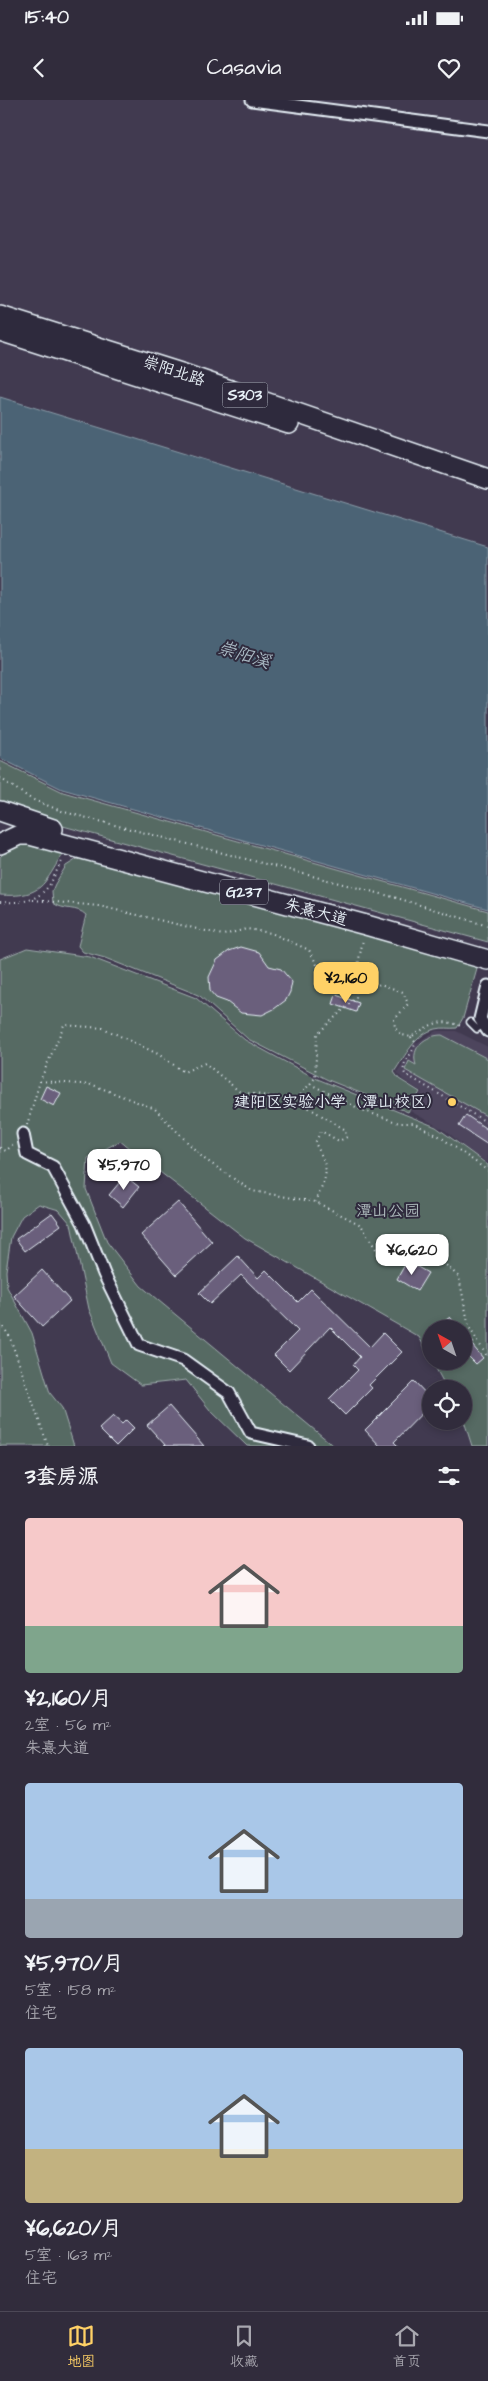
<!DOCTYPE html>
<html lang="zh">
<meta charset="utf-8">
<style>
body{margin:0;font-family:"Architects Daughter","LXGW WenKai TC",sans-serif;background:#393443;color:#f1f3f6;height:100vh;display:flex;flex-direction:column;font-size:19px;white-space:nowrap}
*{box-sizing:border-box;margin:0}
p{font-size:16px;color:#a8a7af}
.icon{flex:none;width:28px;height:28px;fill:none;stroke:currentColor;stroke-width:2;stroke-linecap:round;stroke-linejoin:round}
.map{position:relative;height:1346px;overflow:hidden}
.details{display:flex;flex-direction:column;background:#312c3c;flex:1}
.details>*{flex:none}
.needle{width:32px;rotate:320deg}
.controls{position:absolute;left:422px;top:1220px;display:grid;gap:10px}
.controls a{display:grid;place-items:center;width:50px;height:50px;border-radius:50%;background:#312c3c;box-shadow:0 2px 8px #0003,0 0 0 1px #4c4856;font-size:25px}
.price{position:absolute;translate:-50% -42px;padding:0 11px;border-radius:10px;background:#fff;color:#222;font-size:16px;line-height:32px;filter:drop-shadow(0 1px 2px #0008)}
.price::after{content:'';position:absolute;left:50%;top:30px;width:15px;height:11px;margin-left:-8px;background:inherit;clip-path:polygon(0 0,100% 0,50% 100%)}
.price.selected{background:#ffd166;color:#111}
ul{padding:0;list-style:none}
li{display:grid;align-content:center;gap:10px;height:265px;padding:0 25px}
li span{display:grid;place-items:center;height:155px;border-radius:5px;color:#555}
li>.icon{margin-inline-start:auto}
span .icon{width:90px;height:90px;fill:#fffc;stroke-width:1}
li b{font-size:21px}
h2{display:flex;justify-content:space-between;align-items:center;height:60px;padding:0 25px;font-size:21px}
.status{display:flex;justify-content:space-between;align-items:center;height:35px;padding:0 25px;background:#312c3c;direction:ltr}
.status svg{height:14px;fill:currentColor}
header{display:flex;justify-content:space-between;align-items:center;height:65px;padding:0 25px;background:#312c3c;font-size:22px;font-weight:600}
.menu{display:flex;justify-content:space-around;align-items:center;height:70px;border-top:1px solid #4c4856;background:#312c3c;font-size:14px;color:#a8a7af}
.menu a{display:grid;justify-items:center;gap:2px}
.menu .selected{color:#ffd166}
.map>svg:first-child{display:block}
.built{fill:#4d455d}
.green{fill:#576a64;stroke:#a0aeae}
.water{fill:#4b6474;stroke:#8a9ca9}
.building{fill:#6a5f7c;stroke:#e8f1f8}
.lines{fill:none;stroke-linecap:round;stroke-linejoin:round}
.service-casing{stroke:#e8f1f8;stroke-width:9}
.minor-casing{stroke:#e8f1f8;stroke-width:15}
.primary-casing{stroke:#e8f1f8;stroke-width:22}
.trunk-casing{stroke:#e8f1f8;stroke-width:22}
.path{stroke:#e8f1f8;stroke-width:2;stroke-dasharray:1 4;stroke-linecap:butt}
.service{stroke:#2f2a3d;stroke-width:5.5}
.minor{stroke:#2f2a3d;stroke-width:11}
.primary{stroke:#2f2a3d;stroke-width:19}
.trunk{stroke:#2f2a3d;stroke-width:19}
.poi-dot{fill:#ffd166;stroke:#2f2a3d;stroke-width:2}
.labels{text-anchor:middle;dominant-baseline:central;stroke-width:4;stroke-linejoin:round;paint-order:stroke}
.shield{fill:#2f2a3d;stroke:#b0b5c0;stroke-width:1}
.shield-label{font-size:15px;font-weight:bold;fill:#e8f1f8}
.street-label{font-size:16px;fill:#e8f1f8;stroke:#2f2a3d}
.poi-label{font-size:16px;fill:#e8f1f8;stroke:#2f2a3d;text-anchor:end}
.park-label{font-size:16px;fill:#aebbbd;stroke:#2f2a3d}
.water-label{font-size:18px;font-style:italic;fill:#a9b9c3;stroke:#2f2a3d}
</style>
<div class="status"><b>15:40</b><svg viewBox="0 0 49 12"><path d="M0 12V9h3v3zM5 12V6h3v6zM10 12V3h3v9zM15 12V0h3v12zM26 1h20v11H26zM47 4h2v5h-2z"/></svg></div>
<header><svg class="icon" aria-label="back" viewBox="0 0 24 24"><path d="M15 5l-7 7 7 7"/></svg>Casavia<svg class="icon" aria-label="heart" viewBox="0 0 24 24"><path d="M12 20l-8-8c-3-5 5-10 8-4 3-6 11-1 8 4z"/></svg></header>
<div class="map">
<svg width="488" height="1346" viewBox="0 0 488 1346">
<rect width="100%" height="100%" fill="#413a50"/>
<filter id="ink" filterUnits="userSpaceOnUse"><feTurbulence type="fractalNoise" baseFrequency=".02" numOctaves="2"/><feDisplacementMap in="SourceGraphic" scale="10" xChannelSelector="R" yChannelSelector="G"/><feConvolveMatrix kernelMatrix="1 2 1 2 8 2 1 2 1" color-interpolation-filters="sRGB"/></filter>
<g filter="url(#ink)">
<path class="built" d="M436 931H456L488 947V1063L472 1053 446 1031 410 1011 422 992 402 979 397 972 415 944Z"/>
<g class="green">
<path d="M0 661 63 692 488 811V842L30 717 0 702Z"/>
<path d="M21 743 35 744 65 753C57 761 54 770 47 779 36 796 18 796 0 795V757L10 747Z"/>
<path d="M82 756 475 865 477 869 463 918 457 928C450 929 443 927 436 929 416 933 405 956 394 972L399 979 420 992 408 1012 328 980 248 939 200 896 191 892 105 858 83 852 78 846 86 815C77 806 64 811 53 803L52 791 55 784 66 766Z"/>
<path d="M27 848 90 857 196 898 245 940 315 978 436 1027 488 1065V1346H472L464 1321V1289H447L432 1261H464V1229H431V1259L419 1237 245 1138 120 1041 88 1058 86 1089 107 1142 141 1186 334 1346H247L210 1310 186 1280 141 1285 111 1263 89 1209 71 1124 59 1110 39 1104 22 1116 11 1137 6 1171 7 1187 32 1233 50 1293 62 1308 74 1346H0V859Z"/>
<path d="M442 935 488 959V1017L405 970 409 961 416 965C410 947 426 935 442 935Z"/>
</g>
<path class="water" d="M0 297 488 447V809L62 689 0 658Z"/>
<g class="building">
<path d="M241 847 259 852 269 866 281 869 292 882 290 892 286 900 274 909 262 915 241 913 227 902 216 898 210 891 209 877 217 860 229 851Z"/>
<path d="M336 895 359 903 356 912 333 904Z"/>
<path d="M46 986 61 993 54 1006 40 999Z"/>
<path d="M466 1015 488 1030V1045L459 1026Z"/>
<path d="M125 1076 139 1087 123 1107 109 1095Z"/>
<path d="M178 1102 212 1142 176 1175 141 1135Z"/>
<path d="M52 1113 61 1125 25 1151 16 1139Z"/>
<path d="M238 1156 258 1178 266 1170 298 1202 311 1189 370 1247 383 1233 402 1252 369 1285 372 1288 345 1315 329 1299 358 1270 353 1265 360 1257 330 1227 289 1270 274 1255 298 1231 241 1175 210 1204 199 1193Z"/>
<path d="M407 1161 428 1173 417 1191 397 1179Z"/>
<path d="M42 1170 70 1201 42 1227 14 1196Z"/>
<path d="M450 1217 460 1229H445L441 1224Z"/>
<path d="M464 1234 474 1243 472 1245 483 1258 476 1264 464 1252Z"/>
<path d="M414 1281 431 1299V1304L394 1342 398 1346H380L365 1330Z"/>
<path d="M169 1306 204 1346H166L147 1325Z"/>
<path d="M113 1316 122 1324 126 1320 134 1328 116 1346 99 1329Z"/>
</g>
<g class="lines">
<g class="service-casing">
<path id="service" d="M470 922 477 929 480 927 481 922"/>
</g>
<g class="minor-casing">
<g id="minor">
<path d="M252 0 488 31"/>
<path d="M488 886 480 919 488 931"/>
<path d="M23 1034 27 1054 53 1067 84 1124 104 1174 139 1245 183 1260 229 1293 251 1333 308 1346"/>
</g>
</g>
<g class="primary-casing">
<g id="primary">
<path d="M0 216 181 273 488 379"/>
<path d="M0 231 289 324"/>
</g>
</g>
<g class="trunk-casing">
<g id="trunk">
<path d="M0 711 53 729"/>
<path d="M0 744 19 735H30L366 825 488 860"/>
</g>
</g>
<g class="path">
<path d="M0 678 31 699 64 712 397 798 488 826"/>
<path d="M33 800 99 806 223 835 247 829 271 833 309 850 322 874 331 883 344 891H363L380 884 403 892 408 904 394 920 395 928 402 935 411 937C432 924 439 917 464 927"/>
<path d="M0 802C20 803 38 802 50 784 55 776 58 766 64 759"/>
<path d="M411 937 415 942C415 954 399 962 405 974L488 1023"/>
<path d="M40 981 93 985 155 1009 203 1058 252 1091 316 1102 361 1125 376 1149 401 1159 424 1145 459 1177 469 1227 488 1258"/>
<path d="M310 984 362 1010 399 1023H413L439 1036 488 1071"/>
<path d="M296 1000 344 1029 347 1037 339 1041 321 1031 315 1043C331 1072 327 1073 316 1102"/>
<path d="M27 1025 40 981 64 925 103 928 158 954 184 972 205 963 240 992 296 1000 315 978 317 934 356 898 359 859 363 840"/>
<path d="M0 1048 6 1051 14 1043"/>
<path d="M0 1223 9 1235 48 1346"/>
</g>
<use href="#service" class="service"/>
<use href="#minor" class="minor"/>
<use href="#primary" class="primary"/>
<use href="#trunk" class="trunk"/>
</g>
</g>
<circle class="poi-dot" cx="452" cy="1002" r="5"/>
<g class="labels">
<g class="shield">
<rect x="222.5" y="282.5" width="45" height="25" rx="4"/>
<rect x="220" y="779.5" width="48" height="25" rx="4"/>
</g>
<g class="shield-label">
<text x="245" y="295">S303</text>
<text x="244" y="792">G237</text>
</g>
<g class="street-label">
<text transform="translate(174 271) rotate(18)">崇阳北路</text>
<text transform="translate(316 812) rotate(15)">朱熹大道</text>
</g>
<g class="poi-label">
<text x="442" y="1002">建阳区实验小学（潭山校区）</text>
</g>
<g class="park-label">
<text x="388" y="1111">潭山公园</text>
</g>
<g class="water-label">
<text transform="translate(244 555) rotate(17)">崇阳溪</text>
</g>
</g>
</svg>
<div class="controls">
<a><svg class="needle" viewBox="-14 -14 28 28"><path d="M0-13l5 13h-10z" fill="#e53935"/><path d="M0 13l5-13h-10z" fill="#a8a7af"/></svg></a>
<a><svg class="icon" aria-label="locate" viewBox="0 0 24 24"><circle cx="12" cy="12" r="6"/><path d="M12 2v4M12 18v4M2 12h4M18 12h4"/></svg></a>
</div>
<b class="price selected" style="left:346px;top:904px">¥2,160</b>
<b class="price" style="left:124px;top:1091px">¥5,970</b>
<b class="price" style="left:412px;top:1176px">¥6,620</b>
</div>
<section class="details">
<h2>3套房源<svg class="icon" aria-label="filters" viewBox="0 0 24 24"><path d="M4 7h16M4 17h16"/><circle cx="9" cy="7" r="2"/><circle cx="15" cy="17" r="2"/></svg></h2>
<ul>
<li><span style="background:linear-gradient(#f6c9c9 70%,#7fa58c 0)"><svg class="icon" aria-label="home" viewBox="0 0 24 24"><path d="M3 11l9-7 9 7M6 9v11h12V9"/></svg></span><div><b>¥2,160/月</b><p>2室 · 56 m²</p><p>朱熹大道</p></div></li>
<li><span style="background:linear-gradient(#a9c7e8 75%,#9aa5b1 0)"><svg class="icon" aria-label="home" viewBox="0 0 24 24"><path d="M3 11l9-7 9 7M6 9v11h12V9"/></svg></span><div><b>¥5,970/月</b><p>5室 · 158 m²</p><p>住宅</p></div></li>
<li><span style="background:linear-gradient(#a9c7e8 65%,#c2b280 0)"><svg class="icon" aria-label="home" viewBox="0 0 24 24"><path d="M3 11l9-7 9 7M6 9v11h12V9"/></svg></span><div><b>¥6,620/月</b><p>5室 · 163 m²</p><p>住宅</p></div></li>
</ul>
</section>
<nav class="menu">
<a class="selected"><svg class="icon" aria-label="map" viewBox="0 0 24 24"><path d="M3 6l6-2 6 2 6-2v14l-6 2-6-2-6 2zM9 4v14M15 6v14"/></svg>地图</a>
<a><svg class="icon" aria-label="saved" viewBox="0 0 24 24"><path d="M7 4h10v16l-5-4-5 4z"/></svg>收藏</a>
<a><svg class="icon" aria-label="home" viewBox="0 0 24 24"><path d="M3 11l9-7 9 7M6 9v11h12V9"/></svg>首页</a>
</nav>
